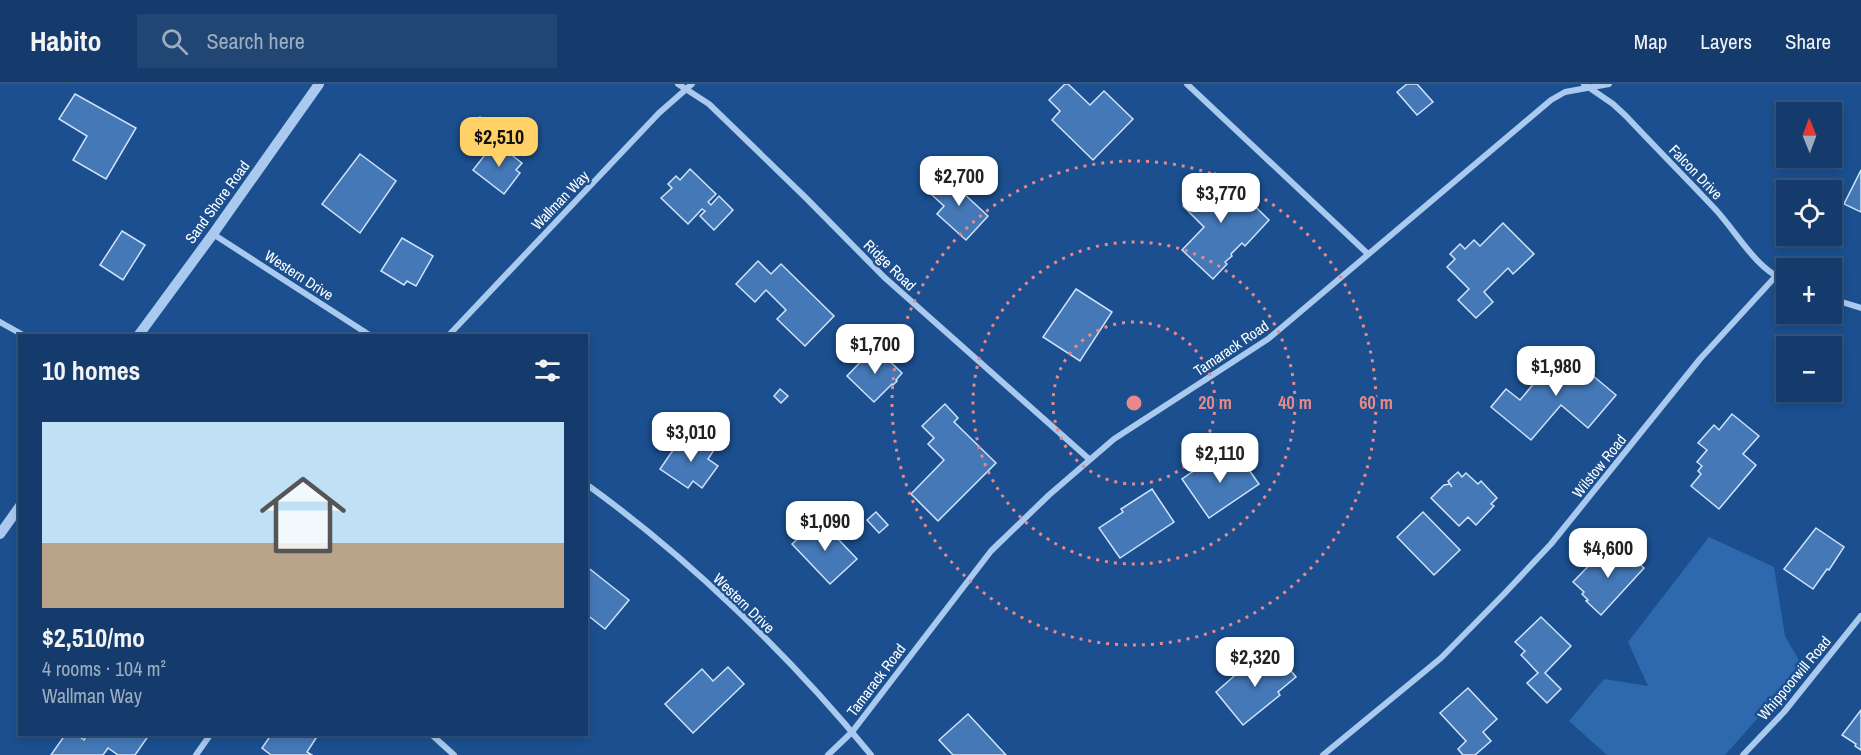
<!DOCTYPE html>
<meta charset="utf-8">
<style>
body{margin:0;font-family:"Archivo Narrow",sans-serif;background:#214673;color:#f1f3f6;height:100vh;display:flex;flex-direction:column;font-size:22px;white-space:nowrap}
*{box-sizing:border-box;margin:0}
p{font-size:20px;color:#9dadc1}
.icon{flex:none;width:33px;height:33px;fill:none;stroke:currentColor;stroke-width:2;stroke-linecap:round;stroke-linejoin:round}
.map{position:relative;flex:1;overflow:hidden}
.details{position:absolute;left:18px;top:250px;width:570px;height:402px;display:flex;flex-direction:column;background:#143b6b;border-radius:0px;box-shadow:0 3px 9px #0003,0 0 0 2px #33557e}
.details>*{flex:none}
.needle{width:39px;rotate:359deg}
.tools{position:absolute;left:1776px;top:18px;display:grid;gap:12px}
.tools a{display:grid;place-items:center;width:66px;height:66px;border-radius:0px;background:#143b6b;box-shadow:0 3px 9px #0003,0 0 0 2px #33557e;font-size:30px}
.price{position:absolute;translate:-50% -51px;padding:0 14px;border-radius:12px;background:#fff;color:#222;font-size:20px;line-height:39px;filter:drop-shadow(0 2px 3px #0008)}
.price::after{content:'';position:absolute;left:50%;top:36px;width:18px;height:14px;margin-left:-9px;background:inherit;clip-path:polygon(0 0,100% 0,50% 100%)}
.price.current{background:#ffd166;color:#111}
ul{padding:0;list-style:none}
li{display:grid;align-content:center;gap:12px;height:318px;padding:0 24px}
li span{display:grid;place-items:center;height:186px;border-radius:0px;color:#555}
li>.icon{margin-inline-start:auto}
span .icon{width:108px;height:108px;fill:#fffc;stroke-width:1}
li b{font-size:26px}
h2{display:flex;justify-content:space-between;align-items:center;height:72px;padding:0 24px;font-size:26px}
header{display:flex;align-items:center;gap:36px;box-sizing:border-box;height:84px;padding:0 30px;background:#143b6b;border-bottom:2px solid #33557e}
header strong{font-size:28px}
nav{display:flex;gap:33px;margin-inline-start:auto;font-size:21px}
.search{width:420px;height:54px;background:#214673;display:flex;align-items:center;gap:15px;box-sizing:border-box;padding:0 21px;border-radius:0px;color:#9dadc1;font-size:22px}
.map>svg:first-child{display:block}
.green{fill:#2e69ad}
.building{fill:#4478b7;stroke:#cfe3fa;stroke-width:1.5}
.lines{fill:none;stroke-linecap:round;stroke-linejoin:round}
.minor{stroke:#a9c9ee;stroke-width:6}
.tertiary{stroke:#a9c9ee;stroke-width:10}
.ring{fill:none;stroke:#e88989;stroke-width:3;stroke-dasharray:3 6}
.labels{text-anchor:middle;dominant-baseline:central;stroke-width:5;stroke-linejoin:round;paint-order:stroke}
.street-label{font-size:15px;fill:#fff;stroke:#1b4f8f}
.centre{fill:#e88989;stroke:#1b4f8f;stroke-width:3}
.ring-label{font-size:18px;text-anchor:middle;font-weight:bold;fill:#e88989;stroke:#1b4f8f;stroke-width:5;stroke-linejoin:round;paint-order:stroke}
</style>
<header>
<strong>Habito</strong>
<div class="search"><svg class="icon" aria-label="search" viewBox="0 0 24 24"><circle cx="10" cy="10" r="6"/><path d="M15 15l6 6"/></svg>Search here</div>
<nav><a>Map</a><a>Layers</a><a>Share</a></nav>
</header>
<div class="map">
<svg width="1861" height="671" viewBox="0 0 1861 671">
<rect width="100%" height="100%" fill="#1b4f8f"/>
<path class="green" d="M1709 453 1774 483 1785 552 1803 583 1725 671H1607L1569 637 1604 595 1648 602 1628 558Z"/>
<g class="building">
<path d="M1065 0H1068L1090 21 1104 7 1133 35 1093 76 1052 36 1060 27 1049 16Z"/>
<path d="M1407 0H1417L1433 18 1417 31 1397 8Z"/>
<path d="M75 10 136 44 106 95 73 76 87 52 59 35Z"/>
<path d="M480 33 488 40 480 50 471 43Z"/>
<path d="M495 58 522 79 516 86 520 89 504 110 473 86Z"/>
<path d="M360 70 396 97 360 149 322 120Z"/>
<path d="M690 85 716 110 708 118 711 121 719 112 733 126 714 146 700 132 705 127 702 125 688 140 661 114 672 104 668 100 676 92 680 96Z"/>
<path d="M1861 86V128L1844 120Z"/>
<path d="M953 88 967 100 961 107 988 132 966 156 937 130 944 122 932 111Z"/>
<path d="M1215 89 1233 106 1235 103 1269 136 1245 162 1242 159 1231 170 1232 172 1225 178 1227 180 1213 195 1182 166 1204 143 1183 122Z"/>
<path d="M1503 139 1534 170 1513 190 1508 184 1484 208 1493 218 1476 234 1458 216 1469 205 1447 183 1455 175 1450 170 1460 160 1465 165 1474 156 1480 162Z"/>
<path d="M122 147 145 161 123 196 100 181Z"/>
<path d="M402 154 433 172 416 202 407 197 404 201 381 187Z"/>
<path d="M758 177 771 190 781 180 834 232 805 262 777 235 786 226 766 206 755 218 736 200Z"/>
<path d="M1076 205 1112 228 1080 277 1043 253Z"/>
<path d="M875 263 902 289 896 296 897 297 893 301 892 300 874 318 847 292Z"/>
<path d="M1562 266 1616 311 1588 344 1561 321 1531 356 1491 323 1506 305 1520 316Z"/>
<path d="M780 305 788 312 781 319 774 312Z"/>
<path d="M945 320 958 334 954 338 996 379 938 437 911 410 944 376 928 360 934 354 922 342Z"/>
<path d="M1732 330 1759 352 1743 370 1756 381 1719 425 1691 402 1701 390 1698 387 1702 382 1697 378 1707 366 1698 359 1714 341 1719 346Z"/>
<path d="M702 353 716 363 708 375 718 382 702 404 693 397 688 404 660 385 680 356 693 365Z"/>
<path d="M1237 369 1259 400 1209 434 1182 395 1211 375 1217 383Z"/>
<path d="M1458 388 1462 393 1466 389 1478 400 1481 397 1497 414 1491 420 1494 422 1476 441 1468 433 1459 442 1431 414 1444 401 1450 400 1452 403 1448 397Z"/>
<path d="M1152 405 1174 438 1120 474 1099 444 1123 428 1121 425Z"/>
<path d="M876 428 888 441 879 449 867 436Z"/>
<path d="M1423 428 1460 466 1434 491 1397 453Z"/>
<path d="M819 435 857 475 830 500 792 460Z"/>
<path d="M1816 444 1844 463 1829 486 1827 485 1813 505 1784 485Z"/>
<path d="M1621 463 1644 484 1601 531 1586 517 1588 516 1582 510 1584 508 1573 498 1599 471 1606 479Z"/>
<path d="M586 482 629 516 605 545 586 530Z"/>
<path d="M1541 533 1571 562 1545 589 1561 605 1547 619 1527 599 1538 589 1525 575 1521 571 1525 567 1515 558Z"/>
<path d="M1278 571 1296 593 1278 608 1280 611 1243 641 1216 608 1241 586 1242 588 1255 578 1260 585Z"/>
<path d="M728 583 744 600 693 649 665 620 702 585 713 597Z"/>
<path d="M1468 604 1497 635 1483 648 1491 657 1475 671H1463L1458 665 1466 657 1440 629Z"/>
<path d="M1861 626V666L1855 662 1856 660 1842 651Z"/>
<path d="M968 630 1006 671H953L939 656Z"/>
<path d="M65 651H77L84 656 87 651H149L135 671H118L108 664 103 671H51Z"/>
<path d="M271 651H318L307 668 312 671H271L262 664Z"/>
</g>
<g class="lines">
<g class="minor">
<path d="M678 0 709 20 806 114 884 193 1089 375"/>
<path d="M1187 0 1368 170"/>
<path d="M1584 0 1613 20 1626 32C1656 64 1686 94 1716 126 1738 150 1755 184 1786 197"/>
<path d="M213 150 371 252"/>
<path d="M1832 215 1861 224"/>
<path d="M0 238 25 252"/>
<path d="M448 252 659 29 692 0"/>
<path d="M586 400C689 474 791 573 871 671"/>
<path d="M432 651 454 671"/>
<path d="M196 671 210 651"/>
<path d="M828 671 852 648 991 467 1049 411 1114 355 1268 255 1551 16 1565 8 1609 0"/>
<path d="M1323 671 1441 574 1504 510 1551 460 1700 275 1775 193"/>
<path d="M1743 671 1784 628 1861 532"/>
</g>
<g class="tertiary">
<path d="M138 252 213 150 319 0"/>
<path d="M0 450 20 422"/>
</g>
</g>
<g class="ring">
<circle cx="1134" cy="319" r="81"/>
<circle cx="1134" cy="319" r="161"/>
<circle cx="1134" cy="319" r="242"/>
</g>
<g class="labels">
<g class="street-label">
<text transform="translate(1696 88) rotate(46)">Falcon Drive</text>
<text transform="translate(560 116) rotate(-46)">Wallman Way</text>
<text transform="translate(217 118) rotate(-54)">Sand Shore Road</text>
<text transform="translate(890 181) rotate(44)">Ridge Road</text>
<text transform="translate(299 191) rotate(33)">Western Drive</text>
<text transform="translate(1231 264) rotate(-34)">Tamarack Road</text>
<text transform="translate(1599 382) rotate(-51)">Wilstow Road</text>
<text transform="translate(744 519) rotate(44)">Western Drive</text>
<text transform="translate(1794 594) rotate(-50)">Whippoorwill Road</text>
<text transform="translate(876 596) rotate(-53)">Tamarack Road</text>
</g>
</g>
<circle cx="1134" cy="319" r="9" class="centre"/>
<g class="ring-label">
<text x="1215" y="325">20 m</text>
<text x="1295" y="325">40 m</text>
<text x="1376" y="325">60 m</text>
</g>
</svg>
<div class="tools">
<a><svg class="needle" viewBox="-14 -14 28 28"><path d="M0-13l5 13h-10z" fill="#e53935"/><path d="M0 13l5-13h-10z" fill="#9dadc1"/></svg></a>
<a><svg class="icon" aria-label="locate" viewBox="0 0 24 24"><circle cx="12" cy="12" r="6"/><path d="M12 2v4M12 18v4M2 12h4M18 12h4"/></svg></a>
<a>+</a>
<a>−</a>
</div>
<b class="price current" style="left:499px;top:84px">$2,510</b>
<b class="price" style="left:959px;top:123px">$2,700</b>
<b class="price" style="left:1221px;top:140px">$3,770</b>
<b class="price" style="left:875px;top:291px">$1,700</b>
<b class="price" style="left:1556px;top:313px">$1,980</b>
<b class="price" style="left:691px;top:379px">$3,010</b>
<b class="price" style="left:1220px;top:400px">$2,110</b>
<b class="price" style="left:825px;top:468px">$1,090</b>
<b class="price" style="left:1608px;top:495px">$4,600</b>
<b class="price" style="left:1255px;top:604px">$2,320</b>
<section class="details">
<h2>10 homes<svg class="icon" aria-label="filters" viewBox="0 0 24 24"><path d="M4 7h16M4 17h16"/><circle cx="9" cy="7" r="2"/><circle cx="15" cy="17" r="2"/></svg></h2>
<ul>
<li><span style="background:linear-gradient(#bfe0f5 65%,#b9a48a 0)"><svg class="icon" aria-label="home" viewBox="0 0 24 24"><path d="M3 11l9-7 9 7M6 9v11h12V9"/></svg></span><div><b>$2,510/mo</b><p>4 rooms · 104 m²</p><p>Wallman Way</p></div></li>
</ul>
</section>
</div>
